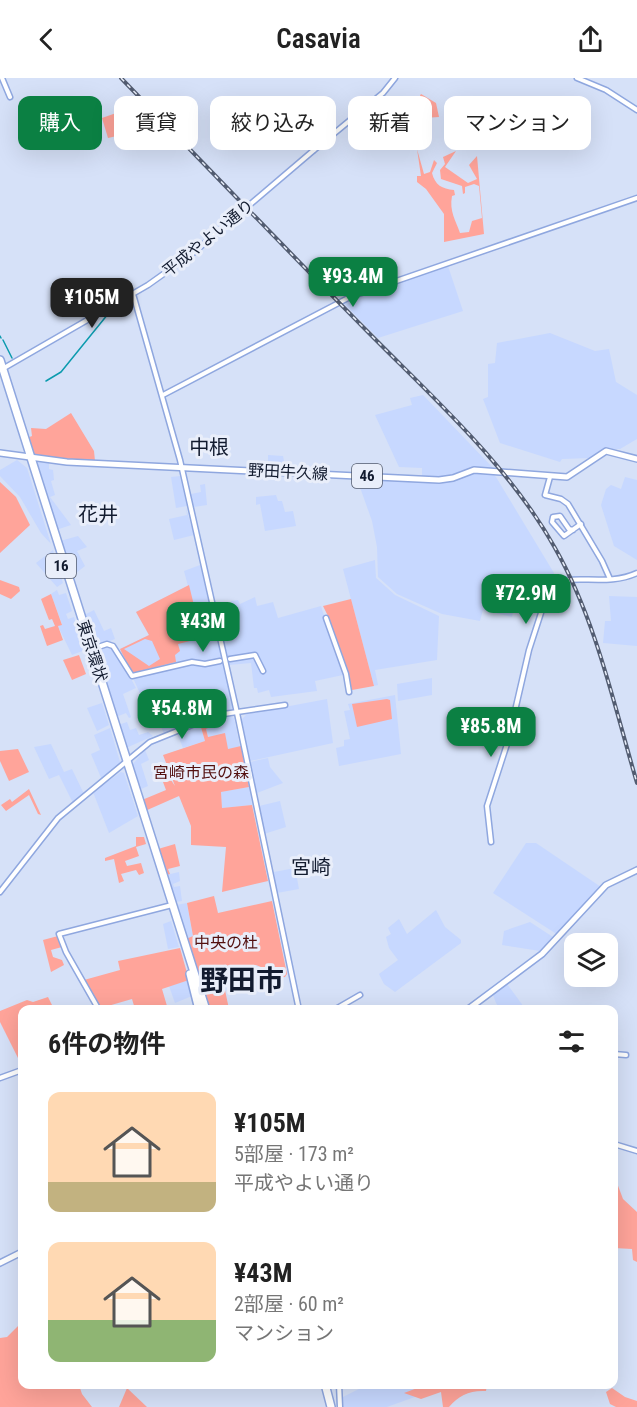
<!DOCTYPE html>
<html lang="ja">
<meta charset="utf-8">
<style>
body{margin:0;font-family:"Roboto Condensed","Noto Sans JP",sans-serif;background:#f6f6f6;color:#222;height:100vh;display:flex;flex-direction:column;font-size:22px;white-space:nowrap}
*{box-sizing:border-box;margin:0}
p{font-size:20px;color:#767676}
.icon{flex:none;width:33px;height:33px;fill:none;stroke:currentColor;stroke-width:2;stroke-linecap:round;stroke-linejoin:round}
.map{position:relative;flex:1;overflow:hidden}
.drawer{position:absolute;left:18px;top:927px;width:600px;height:384px;display:flex;flex-direction:column;background:#fff;border-radius:12px;box-shadow:0 6px 24px #0002}
.drawer>*{flex:none}
.guide{position:absolute;left:18px;top:18px;width:602px;height:54px;display:flex;gap:12px}
.buttons{position:absolute;left:564px;top:855px;display:grid;gap:12px}
.buttons a{display:grid;place-items:center;width:54px;height:54px;border-radius:12px;background:#fff;box-shadow:0 6px 24px #0002;font-size:30px}
.price{position:absolute;translate:-50% -51px;padding:0 14px;border-radius:12px;background:#0b8043;color:#fff;font-size:20px;line-height:39px;filter:drop-shadow(0 2px 3px #0008)}
.price::after{content:'';position:absolute;left:50%;top:36px;width:18px;height:14px;margin-left:-9px;background:inherit;clip-path:polygon(0 0,100% 0,50% 100%)}
.price.on{background:#222;color:#fff}
ul{padding:0;list-style:none}
li{display:flex;align-items:center;gap:18px;height:150px;padding:0 30px}
li span{display:grid;place-items:center;flex:none;width:168px;height:120px;border-radius:12px;color:#555}
li>.icon{margin-inline-start:auto}
span .icon{width:72px;height:72px;fill:#fffc;stroke-width:1}
li b{font-size:26px}
h2{display:flex;justify-content:space-between;align-items:center;height:72px;padding:0 30px;font-size:26px}
.tag{padding:0 21px;border-radius:12px;background:#fff;box-shadow:0 6px 24px #0002;font-size:21px;line-height:54px}
.tag.on{background:#0b8043;color:#fff}
header{display:flex;justify-content:space-between;align-items:center;height:78px;padding:0 30px;background:#fff;font-size:27px;font-weight:600}
.map>svg:first-child{display:block}
.built{fill:#c7d8ff}
.green{fill:#ffa49a;fill-rule:evenodd}
.lines{fill:none;stroke-linecap:round;stroke-linejoin:round}
.stream{stroke:#0c9bae;stroke-width:1.5}
.minor-casing{stroke:#8fa7df;stroke-width:7}
.major-casing{stroke:#8fa7df;stroke-width:8}
.highway-casing{stroke:#8fa7df;stroke-width:10}
.minor{stroke:#fff;stroke-width:4}
.major{stroke:#fff;stroke-width:5}
.highway{stroke:#fff;stroke-width:7}
.rail-casing{stroke:#525c71;stroke-width:4}
.rail{stroke:#e9eefa;stroke-width:1.5;stroke-dasharray:4.5;stroke-linecap:butt}
.minor-bridge-casing{stroke:#8fa7df;stroke-width:7;stroke-linecap:butt}
.minor-bridge{stroke:#fff;stroke-width:4}
.labels{text-anchor:middle;dominant-baseline:central;stroke-width:6;stroke-linejoin:round;paint-order:stroke}
.shield{fill:#e9eefa;stroke:#525a6c;stroke-width:1.5}
.shield-label{font-size:15px;font-weight:bold;fill:#121b2f}
.street-label{font-size:16px;fill:#121b2f;stroke:#e9eefa}
.park-label{font-size:16px;fill:#53100f;stroke:#e9eefa}
.quarter-label{font-size:20px;fill:#121b2f;stroke:#e9eefa}
.town-label{font-size:28px;font-weight:bold;fill:#121b2f;stroke:#e9eefa}
</style>
<header><svg class="icon" aria-label="back" viewBox="0 0 24 24"><path d="M15 5l-7 7 7 7"/></svg>Casavia<svg class="icon" aria-label="share" viewBox="0 0 24 24"><path d="M12 15V3M7 8l5-5 5 5M5 13v7h14v-7"/></svg></header>
<div class="map">
<svg width="637" height="1329" viewBox="0 0 637 1329">
<rect width="100%" height="100%" fill="#d6e1f8"/>
<g class="built">
<path d="M448 188 463 233 378 260 343 225Z"/>
<path d="M550 255 595 273 609 271 616 304 637 317V361L620 371H605L591 380 562 381 560 384 500 365 483 321 488 319V286L495 285 497 265Z"/>
<path d="M423 317 494 391 493 392 475 390 446 399H422V390L399 389 375 337 412 327 410 320Z"/>
<path d="M268 377 283 378 286 392 268 391Z"/>
<path d="M17 382 27 390 51 466 41 455 20 419 0 398V392Z"/>
<path d="M35 384 49 385V391L53 392 54 402 51 403 55 417 50 419 71 447 56 452Z"/>
<path d="M472 395H492L496 399 554 495 556 502H550L544 522 531 520 528 533 514 530 512 539 483 532 480 543 442 536 397 516 378 499 377 469 372 443 357 401 453 404Z"/>
<path d="M180 398 187 428 176 430 171 399Z"/>
<path d="M625 399 637 402V482L614 468 601 427 606 411 611 407 621 411Z"/>
<path d="M205 406 207 427 194 429 191 416 201 414 200 407Z"/>
<path d="M276 417 278 423H282L285 434 293 433 296 448 265 453 260 426 256 427V419Z"/>
<path d="M186 430 194 457 174 462 169 441 187 437Z"/>
<path d="M78 458 87 469 77 473 85 488 71 499 60 463Z"/>
<path d="M53 472 63 505 57 509 36 485Z"/>
<path d="M375 482 376 500 395 517 439 538 437 582 375 592 378 607 374 608 343 491Z"/>
<path d="M200 487 233 629 231 632 220 635 217 618 203 621 207 638 204 640 200 628 194 630 186 615 182 616 195 644 164 656 160 646 152 649 146 629 120 571 149 557 136 534 188 508 184 493Z"/>
<path d="M57 512 59 517 66 515 72 533 66 536 68 541 74 539 85 572 72 577 58 548 62 546 51 516Z"/>
<path d="M609 518 637 519V568L603 565 605 543H611Z"/>
<path d="M255 519 257 528 273 524 278 540 321 528 343 597 315 603 317 613 271 619 269 612 258 615 257 610H254L251 585 229 587 217 532 232 528 231 523 238 522 240 526Z"/>
<path d="M94 532 104 553 111 550 115 561 94 569 84 537Z"/>
<path d="M106 569 116 573 136 610 123 616 131 639 129 640 126 635 116 639 95 574Z"/>
<path d="M432 600V617L398 623 397 606Z"/>
<path d="M395 617 401 676 339 688 336 670 344 668V662L350 661 344 633 350 632 348 626Z"/>
<path d="M327 621 333 665 250 683 241 642 247 636Z"/>
<path d="M102 625 109 647 97 653 87 630Z"/>
<path d="M229 638 234 640 240 669 228 671 208 659 206 651 210 649 207 643Z"/>
<path d="M127 644 130 652 136 650 139 657 148 654 153 658 126 670 118 647Z"/>
<path d="M200 646 205 663 183 670 177 655Z"/>
<path d="M110 650 120 684 119 688 102 702 91 676 100 672 94 657Z"/>
<path d="M51 666 64 694 72 691 84 716 73 725 59 697 49 701 34 669Z"/>
<path d="M145 672 149 682 141 686 148 708 139 712 131 688Z"/>
<path d="M268 680 270 689 283 705 257 715 250 684Z"/>
<path d="M121 694 124 695 138 738 109 755 93 714Z"/>
<path d="M249 709 252 727 222 730 221 714Z"/>
<path d="M280 723 286 749 264 756 259 728Z"/>
<path d="M526 765H536L601 809 558 857 493 815Z"/>
<path d="M295 790 299 811 277 815 274 794Z"/>
<path d="M179 794 180 803 173 806 174 809 180 808 182 823 176 824 166 797Z"/>
<path d="M187 825 193 859 186 861 176 827Z"/>
<path d="M436 832 445 849 461 862V865L395 914 384 906 379 896 398 882 389 870 386 859 391 856 388 850 399 841 407 856Z"/>
<path d="M171 843 179 869 168 871 163 846Z"/>
<path d="M530 844 553 859 540 873 502 867 504 853Z"/>
<path d="M189 902 192 918 175 925 169 908Z"/>
<path d="M507 906 524 929 523 931H500L496 925 493 917Z"/>
<path d="M367 1307H448L387 1329H342L343 1319Z"/>
</g>
<g class="green">
<path d="M421 16 436 25 439 39 424 40 414 29Z"/>
<path d="M119 34 126 40 130 55 108 60 102 40Z"/>
<path d="M417 71 424 96 430 94 434 82 437 85 432 95C435 107 442 111 454 112L455 117 452 118C449 133 456 143 460 155L469 154 472 143 482 140 479 108 474 106 465 109V115L463 116 462 108 441 101 440 92 445 86 443 79 456 73 445 89 468 105 477 101 469 87 477 78 484 156 444 164V136L426 111 417 104V98H421Z"/>
<path d="M71 335 94 373 95 383 36 378 32 375 27 360 32 358 31 350 46 351Z"/>
<path d="M0 404 16 419 30 447 0 475Z"/>
<path d="M0 502 19 509 20 513 11 521 0 516Z"/>
<path d="M189 507 202 560 178 566 180 573 175 577 176 584 132 595 120 571 149 557 136 534ZM145 561 152 563 160 581 149 588 124 571Z"/>
<path d="M51 516 62 547 58 548 63 562 47 568 40 548 43 547 45 551 55 548 52 541 49 542 41 521Z"/>
<path d="M351 521 374 608 352 612 329 540 323 528Z"/>
<path d="M79 577 86 596 72 602 63 582Z"/>
<path d="M387 621 390 622 392 641 357 649 352 626Z"/>
<path d="M207 643 210 649 206 651 208 659 225 655 228 671 241 668 249 709 221 714 222 730 252 727 268 803 222 814 226 769 191 767V748L179 718 145 733 142 722 166 712 163 704 171 702 175 708 163 677 205 663 200 646Z"/>
<path d="M18 671 29 694 9 703 0 683V673Z"/>
<path d="M29 711 41 737 38 736 29 717 6 733 1 727 10 721 12 724Z"/>
<path d="M136 759H144L146 766 136 769 139 778 125 783 127 788 141 785 144 795 139 797 136 792 121 796 124 803 119 805 114 781 105 783V780L136 768Z"/>
<path d="M175 766 180 788 168 791 170 796 166 797 158 771Z"/>
<path d="M214 818 218 835 272 823 287 896 285 899 271 901 268 892 256 887 222 898 229 931H210L186 861 193 858 187 825Z"/>
<path d="M58 858 62 869 51 872 53 879 62 882 64 887 51 894 43 862Z"/>
<path d="M180 870 189 902 162 911 167 928 135 931 132 921 101 930 84 902 120 892 118 883Z"/>
<path d="M48 919 54 931 22 932V988L0 944V933L27 922 33 924Z"/>
<path d="M614 1097 623 1121 637 1134V1184L633 1182 632 1171 614 1170Z"/>
<path d="M22 1244V1306L79 1307 82 1316 92 1329H0V1260L7 1259Z"/>
<path d="M428 1306H487V1307L486 1313C470 1312 459 1317 449 1329H443L441 1314 421 1321 404 1315Z"/>
<path d="M127 1310 147 1329H119Z"/>
<path d="M612 1310 625 1319 637 1323V1329H616L610 1326 606 1314Z"/>
</g>
<g class="lines">
<g class="stream">
<path d="M0 258 1 260"/>
<path d="M3 262 12 280"/>
<path d="M46 303 61 294 108 236"/>
</g>
<g class="minor-casing">
<g id="minor">
<path d="M2 0 10 19"/>
<path d="M577 0 606 12 637 32"/>
<path d="M314 72 383 15 395 0"/>
<path d="M133 216 180 382 237 635 299 932"/>
<path d="M4 290 148 207 193 175"/>
<path d="M163 317 350 219 637 120"/>
<path d="M550 399 545 417 561 421 568 426 602 483 610 501"/>
<path d="M573 452 569 451 560 438 553 439 552 444 564 458 581 446"/>
<path d="M326 540 346 596 349 614"/>
<path d="M92 571 107 566 113 568 132 598 192 584 205 586 220 583"/>
<path d="M230 581 255 577 263 593"/>
<path d="M491 764 487 728 508 663 529 572 551 504C580 497 609 508 637 495"/>
<path d="M0 814 58 740 150 664 217 637 285 627"/>
<path d="M99 932 66 874 59 856 172 827"/>
<path d="M334 932 360 917"/>
<path d="M614 976 626 977"/>
<path d="M0 1000 22 992"/>
<path d="M614 1066 637 1073"/>
<path d="M339 1306 340 1329"/>
</g>
</g>
<g class="major-casing">
<g id="major">
<path d="M0 375 67 384 439 402 453 400 474 392 567 399 606 373 637 381"/>
<path d="M467 932 542 876 606 807 637 792"/>
<path d="M0 1185 22 1174"/>
</g>
</g>
<g class="highway-casing">
<g id="highway">
<path d="M0 282 206 932"/>
<path d="M190 896 199 932"/>
<path d="M325 1306 331 1329"/>
</g>
</g>
<use href="#minor" class="minor"/>
<use href="#major" class="major"/>
<use href="#highway" class="highway"/>
<g class="rail-casing">
<path id="rail" d="M121 0C202 84 283 168 365 251 432 319 508 386 555 470 596 542 614 627 637 705"/>
</g>
<use href="#rail" class="rail"/>
<g class="minor-bridge-casing">
<path id="minor-bridge" d="M193 175 314 72"/>
</g>
<use href="#minor-bridge" class="minor-bridge"/>
</g>
<g class="labels">
<g class="shield">
<rect x="352" y="386" width="30" height="24" rx="4.5"/>
<rect x="46" y="476" width="30" height="24" rx="4.5"/>
</g>
<g class="shield-label">
<text x="367" y="398">46</text>
<text x="61" y="488">16</text>
</g>
<g class="street-label">
<text transform="translate(208 160) rotate(-39)">平成やよい通り</text>
<text transform="translate(288 394) rotate(3)">野田牛久線</text>
<text transform="translate(92 573) rotate(72)">東京環状</text>
</g>
<g class="park-label">
<text x="201" y="694">宮崎市民の森</text>
<text x="226" y="864">中央の杜</text>
</g>
<g class="quarter-label">
<text x="209" y="369">中根</text>
<text x="98" y="436">花井</text>
<text x="311" y="789">宮崎</text>
</g>
<g class="town-label">
<text x="242" y="902">野田市</text>
</g>
</g>
</svg>
<div class="buttons">
<a><svg class="icon" aria-label="layers" viewBox="0 0 24 24"><path d="M12 4l9 5-9 5-9-5zM3 14l9 5 9-5"/></svg></a>
</div>
<b class="price" style="left:353px;top:230px">¥93.4M</b>
<b class="price on" style="left:92px;top:251px">¥105M</b>
<b class="price" style="left:526px;top:547px">¥72.9M</b>
<b class="price" style="left:203px;top:575px">¥43M</b>
<b class="price" style="left:182px;top:662px">¥54.8M</b>
<b class="price" style="left:491px;top:680px">¥85.8M</b>
<div class="guide">
<a class="tag on">購入</a>
<a class="tag">賃貸</a>
<a class="tag">絞り込み</a>
<a class="tag">新着</a>
<a class="tag">マンション</a>
</div>
<section class="drawer">
<h2>6件の物件<svg class="icon" aria-label="filters" viewBox="0 0 24 24"><path d="M4 7h16M4 17h16"/><circle cx="9" cy="7" r="2"/><circle cx="15" cy="17" r="2"/></svg></h2>
<ul>
<li><span style="background:linear-gradient(#ffd9b3 75%,#c2b280 0)"><svg class="icon" aria-label="home" viewBox="0 0 24 24"><path d="M3 11l9-7 9 7M6 9v11h12V9"/></svg></span><div><b>¥105M</b><p>5部屋 · 173 m²</p><p>平成やよい通り</p></div></li>
<li><span style="background:linear-gradient(#ffd9b3 65%,#8fb573 0)"><svg class="icon" aria-label="home" viewBox="0 0 24 24"><path d="M3 11l9-7 9 7M6 9v11h12V9"/></svg></span><div><b>¥43M</b><p>2部屋 · 60 m²</p><p>マンション</p></div></li>
</ul>
</section>
</div>
